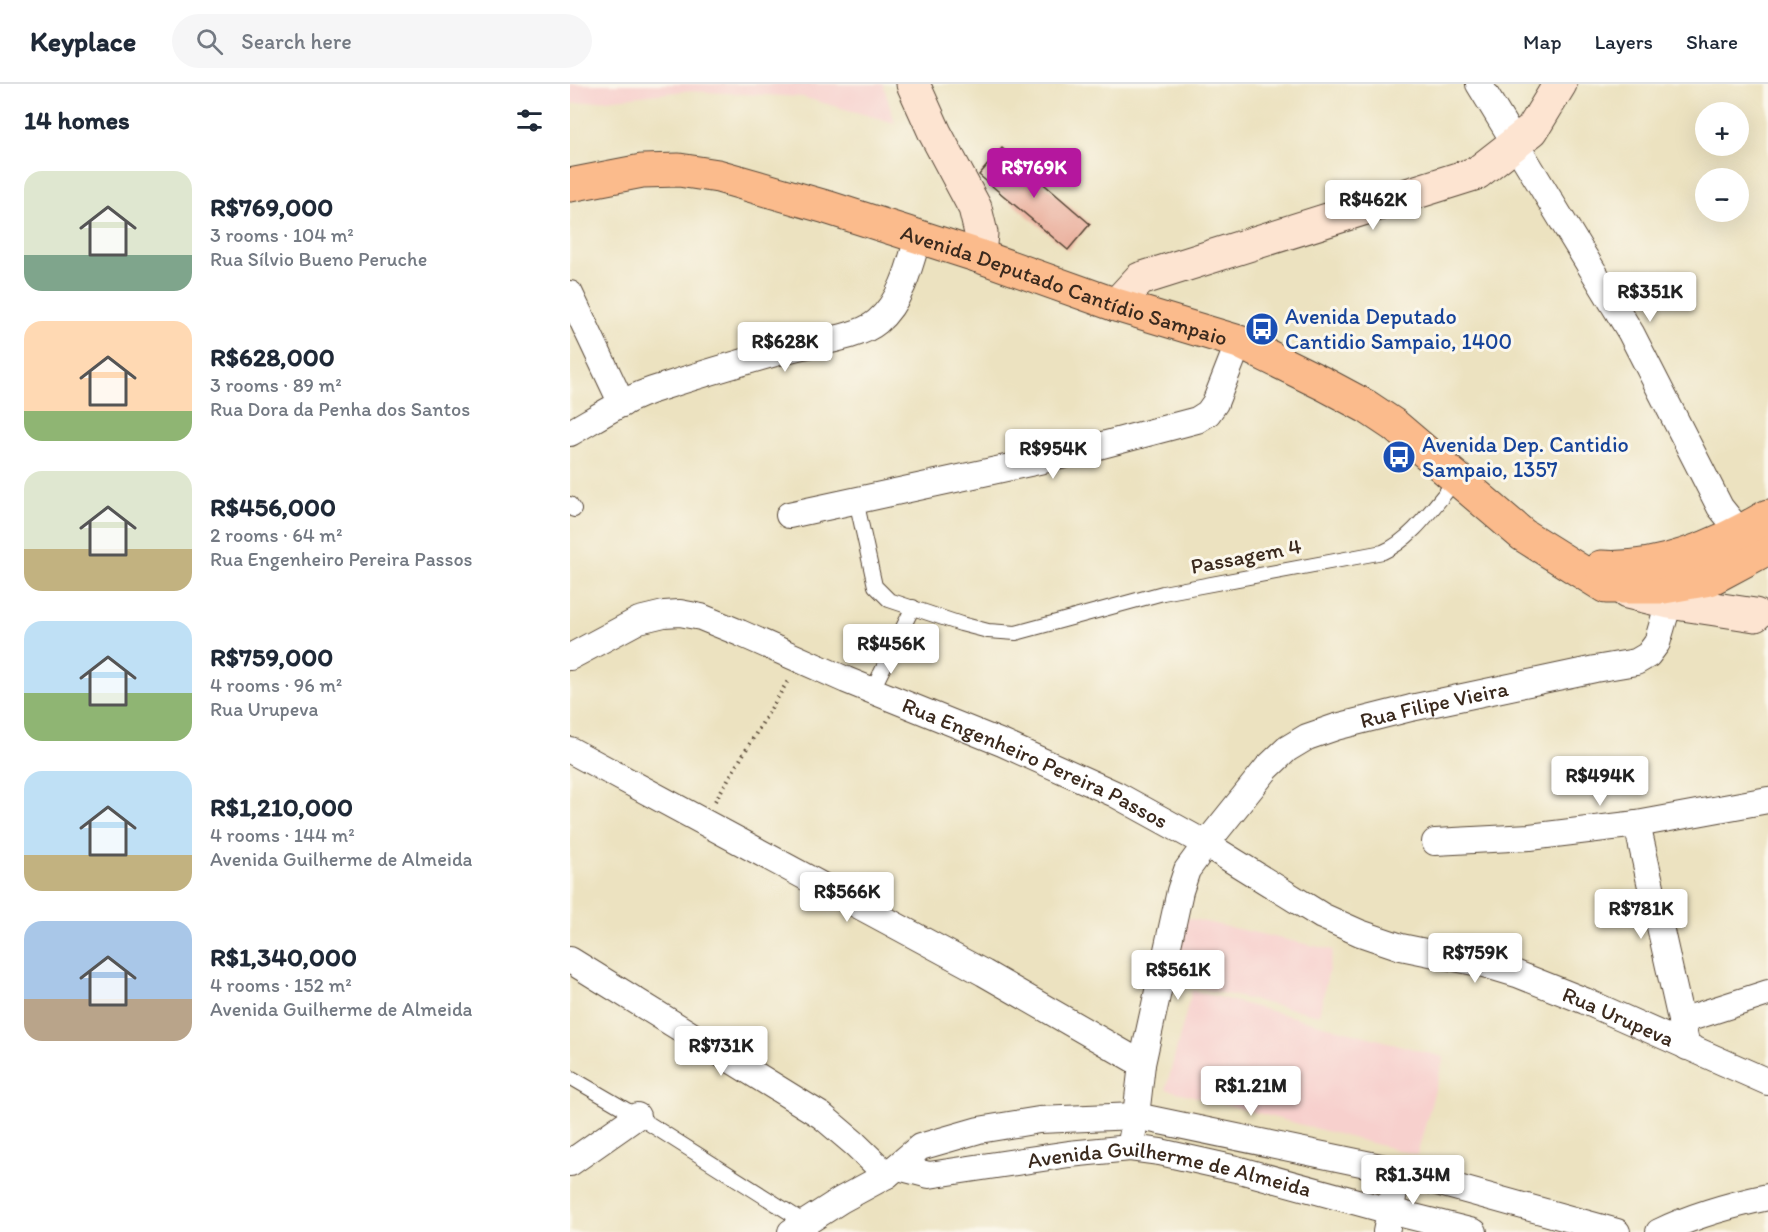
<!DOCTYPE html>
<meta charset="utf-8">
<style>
body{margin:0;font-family:Itim,sans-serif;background:#f6f6f7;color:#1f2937;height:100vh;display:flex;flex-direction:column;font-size:22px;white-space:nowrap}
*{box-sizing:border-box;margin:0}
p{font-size:20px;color:#747a83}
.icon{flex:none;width:33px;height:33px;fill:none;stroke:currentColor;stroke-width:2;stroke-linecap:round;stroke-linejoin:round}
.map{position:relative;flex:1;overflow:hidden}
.sheet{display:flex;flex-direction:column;background:#fff;width:570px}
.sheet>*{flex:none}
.controls{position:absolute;left:1125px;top:18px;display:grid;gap:12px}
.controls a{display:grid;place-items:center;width:54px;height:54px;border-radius:50%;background:#fff;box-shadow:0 6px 24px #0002;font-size:30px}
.price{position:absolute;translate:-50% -51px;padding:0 14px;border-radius:6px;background:#fff;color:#222;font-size:20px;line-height:39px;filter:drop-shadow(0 2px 3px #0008)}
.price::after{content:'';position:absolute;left:50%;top:36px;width:18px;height:14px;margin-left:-9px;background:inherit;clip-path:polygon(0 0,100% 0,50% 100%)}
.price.current{background:#b5179e;color:#fff}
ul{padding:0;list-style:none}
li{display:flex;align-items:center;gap:18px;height:150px;padding:0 24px}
li span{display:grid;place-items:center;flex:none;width:168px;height:120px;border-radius:18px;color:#555}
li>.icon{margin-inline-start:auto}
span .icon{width:72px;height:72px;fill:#fffc;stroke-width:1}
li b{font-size:26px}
h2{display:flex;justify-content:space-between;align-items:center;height:72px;padding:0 24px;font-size:26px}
header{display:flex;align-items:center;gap:36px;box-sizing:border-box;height:84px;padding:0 30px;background:#fff;border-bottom:2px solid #e0e1e3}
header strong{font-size:28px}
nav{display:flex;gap:33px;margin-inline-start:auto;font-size:21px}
.search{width:420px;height:54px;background:#f6f6f7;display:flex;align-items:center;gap:15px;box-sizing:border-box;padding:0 21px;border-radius:33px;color:#747a83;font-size:22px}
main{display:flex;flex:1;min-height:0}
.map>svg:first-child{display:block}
.built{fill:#f7d0cd}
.building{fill:#ebb2a0}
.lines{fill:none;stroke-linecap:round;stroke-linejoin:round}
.lane-casing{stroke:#564636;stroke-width:16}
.street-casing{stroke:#564636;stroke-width:28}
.secondary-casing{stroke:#564636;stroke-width:35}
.primary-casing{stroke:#564636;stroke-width:35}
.path{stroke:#564636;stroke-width:4;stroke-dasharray:1.5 4.5;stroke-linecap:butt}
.lane{stroke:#fff;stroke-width:14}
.street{stroke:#fff;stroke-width:26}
.secondary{stroke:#fde4d1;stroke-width:33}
.primary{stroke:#fbbb8c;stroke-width:33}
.labels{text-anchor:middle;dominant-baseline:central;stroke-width:6;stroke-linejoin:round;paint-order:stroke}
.street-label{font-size:22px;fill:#3b2a1e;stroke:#fbf7ec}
.transit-label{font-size:22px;fill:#164399;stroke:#fbf7ec;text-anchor:start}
</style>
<header>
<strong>Keyplace</strong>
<div class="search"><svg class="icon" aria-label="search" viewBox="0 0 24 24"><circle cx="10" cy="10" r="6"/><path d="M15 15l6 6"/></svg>Search here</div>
<nav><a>Map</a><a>Layers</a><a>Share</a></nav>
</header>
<main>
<section class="sheet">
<h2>14 homes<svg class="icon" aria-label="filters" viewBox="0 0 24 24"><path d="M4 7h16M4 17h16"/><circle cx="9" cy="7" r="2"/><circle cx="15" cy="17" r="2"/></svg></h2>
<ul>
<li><span style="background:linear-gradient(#dfe7d0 70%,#7fa58c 0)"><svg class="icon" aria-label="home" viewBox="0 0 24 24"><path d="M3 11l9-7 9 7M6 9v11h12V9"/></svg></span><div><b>R$769,000</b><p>3 rooms · 104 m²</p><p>Rua Sílvio Bueno Peruche</p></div></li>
<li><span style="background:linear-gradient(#ffd9b3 75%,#8fb573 0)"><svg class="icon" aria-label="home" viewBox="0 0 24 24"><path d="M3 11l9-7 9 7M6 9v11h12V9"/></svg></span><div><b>R$628,000</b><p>3 rooms · 89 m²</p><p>Rua Dora da Penha dos Santos</p></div></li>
<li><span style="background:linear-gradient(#dfe7d0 65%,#c2b280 0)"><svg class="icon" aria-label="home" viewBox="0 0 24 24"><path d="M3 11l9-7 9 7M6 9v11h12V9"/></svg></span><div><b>R$456,000</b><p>2 rooms · 64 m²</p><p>Rua Engenheiro Pereira Passos</p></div></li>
<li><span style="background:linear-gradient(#bfe0f5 60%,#8fb573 0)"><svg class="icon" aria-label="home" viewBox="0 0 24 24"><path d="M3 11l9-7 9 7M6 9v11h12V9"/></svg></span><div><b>R$759,000</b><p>4 rooms · 96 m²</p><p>Rua Urupeva</p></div></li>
<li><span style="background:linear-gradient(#bfe0f5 70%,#c2b280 0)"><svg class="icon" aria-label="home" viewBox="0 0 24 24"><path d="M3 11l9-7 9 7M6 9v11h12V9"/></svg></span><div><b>R$1,210,000</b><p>4 rooms · 144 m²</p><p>Avenida Guilherme de Almeida</p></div></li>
<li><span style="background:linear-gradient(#a9c7e8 65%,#b9a48a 0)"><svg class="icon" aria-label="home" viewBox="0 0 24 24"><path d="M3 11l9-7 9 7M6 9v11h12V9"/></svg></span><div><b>R$1,340,000</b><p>4 rooms · 152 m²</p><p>Avenida Guilherme de Almeida</p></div></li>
</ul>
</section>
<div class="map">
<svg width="1198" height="1148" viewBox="0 0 1198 1148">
<rect width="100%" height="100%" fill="#fbf7ec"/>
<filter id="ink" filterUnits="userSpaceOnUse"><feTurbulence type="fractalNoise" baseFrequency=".0167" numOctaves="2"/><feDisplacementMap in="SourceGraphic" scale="12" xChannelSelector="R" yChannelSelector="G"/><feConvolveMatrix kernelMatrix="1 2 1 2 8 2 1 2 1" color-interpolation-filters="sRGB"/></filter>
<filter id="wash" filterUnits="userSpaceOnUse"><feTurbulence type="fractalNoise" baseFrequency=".008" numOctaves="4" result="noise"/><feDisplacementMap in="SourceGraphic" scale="24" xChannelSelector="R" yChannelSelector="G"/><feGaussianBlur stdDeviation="1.35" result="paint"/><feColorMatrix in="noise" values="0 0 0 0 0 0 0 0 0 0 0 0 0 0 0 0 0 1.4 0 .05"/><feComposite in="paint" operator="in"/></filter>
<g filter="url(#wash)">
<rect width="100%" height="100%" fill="#ece2c0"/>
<g class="built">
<path d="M0 0H313L325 39 232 13 116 7 0 20Z"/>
<path d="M608 832 763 866 749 931 593 896Z"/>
<path d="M622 906 874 973 847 1071 596 1005Z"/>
</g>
<g id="blocks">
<path class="building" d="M432 64 520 140 498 166 409 91Z"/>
</g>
</g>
<g filter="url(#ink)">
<use href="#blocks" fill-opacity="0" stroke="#564636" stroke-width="1.5"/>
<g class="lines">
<g class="lane-casing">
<g id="lane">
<path d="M286 416 305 502 319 516 391 540 418 547 446 549 593 509 813 468C842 456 866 419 887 395"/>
<path d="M0 420 4 426"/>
<path d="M302 607 343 523"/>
<path d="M0 993 67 1032 236 1139"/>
</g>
</g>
<g class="street-casing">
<g id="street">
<path d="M909 0 1061 249 1150 423 1170 448"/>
<path d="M0 210 52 320"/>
<path d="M0 349C28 333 58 313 89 304 132 290 176 277 220 265 245 258 288 254 307 238 331 218 340 182 348 153"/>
<path d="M219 431 487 373 627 336 638 329 645 319 669 258"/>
<path id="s1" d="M0 573 69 536 94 530 110 529 131 533 170 549 276 596 432 659 545 710 636 760 752 832 790 849 831 863 914 880 947 890 1015 917 1198 998"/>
<path d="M0 666 414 889 572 980"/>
<path d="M1067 740 1117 963"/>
<path d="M865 758 960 753 1067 740 1198 716"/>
<path d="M0 876 252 1032 285 1060 317 1091"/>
<path d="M1111 937 1198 909"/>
<path id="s2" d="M560 1064 566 1032 572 980 610 807 617 786 636 760 697 684 717 665 737 653 766 643 841 624 1025 585 1066 578 1078 571 1087 559 1099 518"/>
<path d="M0 1079 67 1032"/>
<path id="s3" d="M328 1083 359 1091 499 1070 560 1064 590 1068 666 1085 820 1127 904 1148"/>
<path d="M221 1148 271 1116 317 1091 350 1063 409 1046 469 1036 566 1032 820 1085 1047 1148"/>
<path d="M816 1148 828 1088"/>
<path d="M1089 1148C1124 1131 1160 1121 1198 1113"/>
</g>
</g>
<g class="secondary-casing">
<g id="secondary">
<path d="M343 0 365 49 405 124 411 149 409 172"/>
<path d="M546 221 570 195 907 89 962 46 990 0"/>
<path d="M1057 508 1099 518 1185 531"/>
</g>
</g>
<g class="primary-casing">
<g id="primary">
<path id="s4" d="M0 101 72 87 109 86 148 92 256 123 409 172 546 221 669 258 756 301 797 323 824 341 953 451 1036 503H1094L1140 495 1198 464"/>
<path d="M1031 483C1090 487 1149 461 1198 432"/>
</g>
</g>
<path class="path" d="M145 717 219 595"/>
<use href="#lane" class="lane"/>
<use href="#street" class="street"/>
<use href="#secondary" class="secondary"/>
<use href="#primary" class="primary"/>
</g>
</g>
<defs>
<g id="bus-disc" transform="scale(1.725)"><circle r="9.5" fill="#1a4fb4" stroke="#fbf7ec"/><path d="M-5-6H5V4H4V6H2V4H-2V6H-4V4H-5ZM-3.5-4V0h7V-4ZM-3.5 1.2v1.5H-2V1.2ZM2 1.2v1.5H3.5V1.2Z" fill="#fff"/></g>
</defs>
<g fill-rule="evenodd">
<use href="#bus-disc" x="692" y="245"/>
<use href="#bus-disc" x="829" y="373"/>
</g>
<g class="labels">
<g class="street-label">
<text stroke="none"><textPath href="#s4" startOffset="513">Avenida Deputado Cantídio Sampaio</textPath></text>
<text transform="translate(676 472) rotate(-11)">Passagem 4</text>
<text stroke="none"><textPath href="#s2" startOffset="596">Rua Filipe Vieira</textPath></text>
<text stroke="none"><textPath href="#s1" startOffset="506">Rua Engenheiro Pereira Passos</textPath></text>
<text stroke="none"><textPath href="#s1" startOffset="1146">Rua Urupeva</textPath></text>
<text stroke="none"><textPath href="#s3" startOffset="276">Avenida Guilherme de Almeida</textPath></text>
</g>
<g class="transit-label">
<text x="715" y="232">Avenida Deputado<tspan x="715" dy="25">Cantidio Sampaio, 1400</tspan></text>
<text x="852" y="360">Avenida Dep. Cantidio<tspan x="852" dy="25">Sampaio, 1357</tspan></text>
</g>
</g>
</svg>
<div class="controls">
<a>+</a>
<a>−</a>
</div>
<b class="price current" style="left:464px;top:115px">R$769K</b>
<b class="price" style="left:803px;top:147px">R$462K</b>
<b class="price" style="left:1080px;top:239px">R$351K</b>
<b class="price" style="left:215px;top:289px">R$628K</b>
<b class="price" style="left:483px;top:396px">R$954K</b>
<b class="price" style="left:321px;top:591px">R$456K</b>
<b class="price" style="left:1030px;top:723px">R$494K</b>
<b class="price" style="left:277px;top:839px">R$566K</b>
<b class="price" style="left:1071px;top:856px">R$781K</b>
<b class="price" style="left:905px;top:900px">R$759K</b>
<b class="price" style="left:608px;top:917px">R$561K</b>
<b class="price" style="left:151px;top:993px">R$731K</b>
<b class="price" style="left:681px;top:1033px">R$1.21M</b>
<b class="price" style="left:843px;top:1122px">R$1.34M</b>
</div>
</main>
